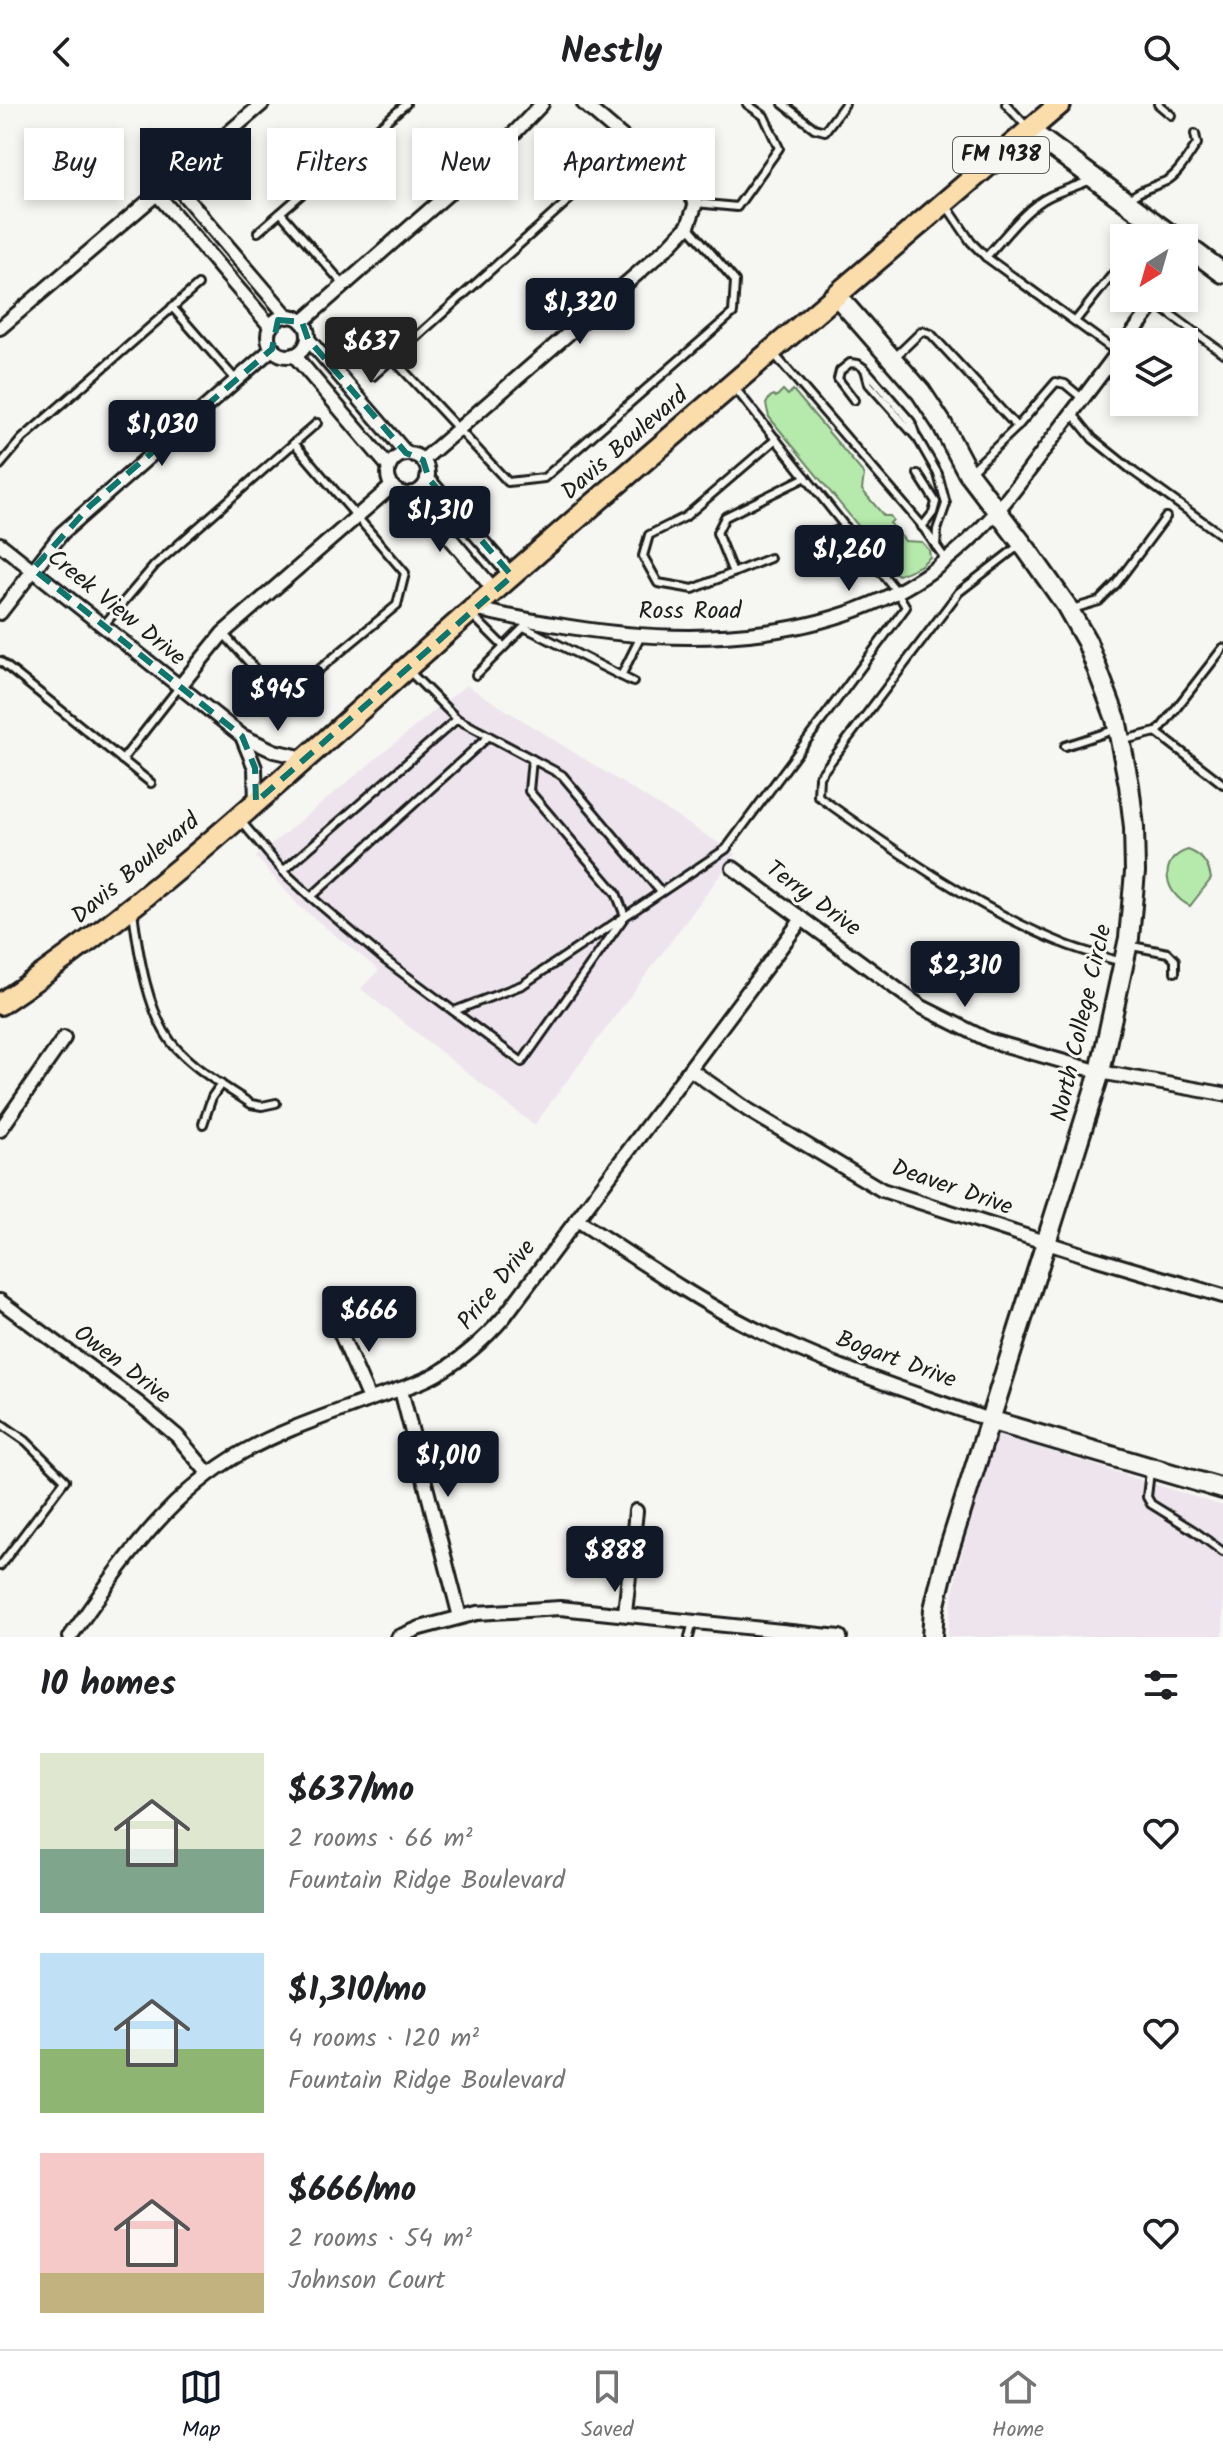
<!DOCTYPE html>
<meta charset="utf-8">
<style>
body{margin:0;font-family:Kalam,sans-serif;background:#f6f6f6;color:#202124;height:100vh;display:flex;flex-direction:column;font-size:30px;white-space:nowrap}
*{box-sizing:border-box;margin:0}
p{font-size:26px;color:#757577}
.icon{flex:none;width:44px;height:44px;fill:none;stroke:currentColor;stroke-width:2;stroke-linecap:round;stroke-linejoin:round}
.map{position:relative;height:1533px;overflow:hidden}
.panel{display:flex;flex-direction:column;background:#fff;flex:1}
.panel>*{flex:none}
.banner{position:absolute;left:24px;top:24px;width:800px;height:72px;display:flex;gap:16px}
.needle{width:52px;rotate:217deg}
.buttons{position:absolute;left:1110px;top:120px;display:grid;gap:16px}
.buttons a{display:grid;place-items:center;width:88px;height:88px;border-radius:0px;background:#fff;box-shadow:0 4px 12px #0003;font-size:40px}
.price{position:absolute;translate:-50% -68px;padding:0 18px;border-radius:8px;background:#111827;color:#fff;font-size:26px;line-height:52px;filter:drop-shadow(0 2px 4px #0008)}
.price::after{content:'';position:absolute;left:50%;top:48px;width:24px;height:18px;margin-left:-12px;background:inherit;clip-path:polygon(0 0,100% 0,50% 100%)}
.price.active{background:#222;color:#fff}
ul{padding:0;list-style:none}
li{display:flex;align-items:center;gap:24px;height:200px;padding:0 40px}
li span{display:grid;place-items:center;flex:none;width:224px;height:160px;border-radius:0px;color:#555}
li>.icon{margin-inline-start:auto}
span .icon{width:96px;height:96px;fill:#fffc;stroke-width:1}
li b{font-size:34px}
h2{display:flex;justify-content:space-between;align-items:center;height:96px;padding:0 40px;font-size:34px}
.chip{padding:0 28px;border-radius:0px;background:#fff;box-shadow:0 4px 12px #0003;font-size:28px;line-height:72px}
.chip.active{background:#111827;color:#fff}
header{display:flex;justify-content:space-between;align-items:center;height:104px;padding:0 40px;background:#fff;font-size:36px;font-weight:600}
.tab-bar{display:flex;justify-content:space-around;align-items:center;height:112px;border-top:2px solid #e0e0e0;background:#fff;font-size:22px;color:#757577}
.tab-bar a{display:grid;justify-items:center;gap:4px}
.tab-bar .active{color:#111827}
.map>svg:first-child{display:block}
.built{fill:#ede4ee}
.green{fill:#b6eaac;stroke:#698364;stroke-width:2}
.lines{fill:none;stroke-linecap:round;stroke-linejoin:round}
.lane-casing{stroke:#1c1c1c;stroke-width:12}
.street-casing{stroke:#1c1c1c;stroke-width:18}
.secondary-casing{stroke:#1c1c1c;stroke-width:24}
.primary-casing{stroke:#1c1c1c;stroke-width:26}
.lane{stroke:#f6f6f2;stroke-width:6}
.street{stroke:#f6f6f2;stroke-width:12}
.secondary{stroke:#f6f6f2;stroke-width:18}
.primary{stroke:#fbdcab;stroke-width:20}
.marked{fill:none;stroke:#0f766e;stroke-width:6;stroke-dasharray:16 10;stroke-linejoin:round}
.labels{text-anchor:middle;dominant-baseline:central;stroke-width:6;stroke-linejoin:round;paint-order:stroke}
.shield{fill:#f6f6f2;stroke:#5d5d5c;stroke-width:2}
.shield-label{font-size:22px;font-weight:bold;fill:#1c1c1c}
.street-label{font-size:24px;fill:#1c1c1c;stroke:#f6f6f2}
</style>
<header><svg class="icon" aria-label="back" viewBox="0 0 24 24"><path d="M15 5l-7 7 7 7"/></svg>Nestly<svg class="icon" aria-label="search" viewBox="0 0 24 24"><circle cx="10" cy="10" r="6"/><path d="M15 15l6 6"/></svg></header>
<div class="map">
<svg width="1223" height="1533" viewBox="0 0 1223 1533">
<rect width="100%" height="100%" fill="#f6f6f2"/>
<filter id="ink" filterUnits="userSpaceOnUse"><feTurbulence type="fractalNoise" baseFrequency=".0125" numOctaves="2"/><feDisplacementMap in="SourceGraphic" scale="16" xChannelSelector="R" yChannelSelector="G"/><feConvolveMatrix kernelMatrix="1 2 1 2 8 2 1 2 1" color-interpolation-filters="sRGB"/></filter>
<g filter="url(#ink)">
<g class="built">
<path d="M466 581 736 750 534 1021 361 885 379 866 299 802 256 753Z"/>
<path d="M995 1330 1223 1402V1533H947L957 1467Z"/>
</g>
<g class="green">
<path d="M783 286 788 291 793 286 864 370 862 386 884 412H890L893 416 890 419 905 437 922 438 929 446 930 453 920 462 899 471 889 466 887 457 769 313 766 300 770 293 774 291 776 293Z"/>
<path d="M1188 746C1202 751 1209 761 1211 775L1190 802C1164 790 1157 755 1188 746Z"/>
</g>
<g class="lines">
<g class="lane-casing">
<g id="lane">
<path d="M783 0 814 24 825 27 845 0"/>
<path d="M1006 0 1027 23"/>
<path d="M1158 0 1171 11"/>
<path d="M1129 95C1141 85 1153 83 1166 77 1179 70 1188 52 1197 40L1195 30"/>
<path d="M696 99 737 103 779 44 764 12 747 0"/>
<path d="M946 101 971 138 986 153 1118 249"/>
<path d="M281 109 344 181"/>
<path d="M258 128 406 0"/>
<path d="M1141 134 1150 121"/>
<path d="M986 153C1005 133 1025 104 1050 92 1063 86 1077 82 1091 76"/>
<path d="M1155 199 1223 249"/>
<path d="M172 203 236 276"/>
<path d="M1076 216 1124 156"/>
<path d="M774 250 920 419 946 456"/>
<path d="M392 254 508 378 544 374 733 209 735 177 688 122"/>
<path d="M893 255 922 227 931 230 1017 323"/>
<path d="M865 265 911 318 916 332"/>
<path d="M373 272 631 40"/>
<path d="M854 296 838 275 840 267 850 259 858 260 865 265 869 280 918 335 938 370 946 400 937 426 936 442"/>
<path d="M1072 309 1093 335 1134 368 1223 432"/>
<path d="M0 361 22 335 198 181"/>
<path d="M971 367 1017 323 1056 278 1065 280 1083 295"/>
<path d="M918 370 936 398 933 409 922 423"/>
<path d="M820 433 846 423"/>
<path d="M1021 440 959 488 819 673 818 692C893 746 976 804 1062 839 1081 847 1102 852 1121 858"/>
<path d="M770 454 693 485 658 479 643 452 649 431 685 413 776 335"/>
<path d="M733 469 717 429 725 413 806 373"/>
<path d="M1072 505 1099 497 1116 480 1166 413"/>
<path d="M472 511 503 542"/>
<path d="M103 522 155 461 317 319"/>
<path d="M223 529 268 580 293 587 397 501 405 469 294 339"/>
<path d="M0 557 151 679"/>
<path d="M409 567 457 615 562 671 661 788"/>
<path d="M476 571 524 523 633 578"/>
<path d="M621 572 641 532"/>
<path d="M1157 629 1223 544"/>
<path d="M1124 636 1156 628 1223 680"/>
<path d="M1065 642 1114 626"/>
<path d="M122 656 180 582"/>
<path d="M240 716 283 767 311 793 489 632"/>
<path d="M283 767 457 615"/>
<path d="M311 793 385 856 522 958 625 812 616 789 529 687 532 655"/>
<path d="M133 807C138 847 148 915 177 945 197 967 226 983 251 1000L262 1002 276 999"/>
<path d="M1132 842 1168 849 1175 856V868"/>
<path d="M454 907 522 881 726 745 906 503 897 488 735 284"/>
<path d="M203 1020 212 993 221 980"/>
<path d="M0 1319 26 1337 65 1376 0 1462"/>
<path d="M1150 1367 1147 1393 1151 1400 1193 1426 1223 1448"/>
<path d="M689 1533 693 1518"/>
</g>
</g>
<g class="street-casing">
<g id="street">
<path d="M172 77 288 213"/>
<path d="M157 90 271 223"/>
<path d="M1184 161 1194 147"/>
<circle cx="288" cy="232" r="20"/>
<path d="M302 218 498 46 542 0"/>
<path d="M0 224 262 0"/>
<path d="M308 235 407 350"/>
<path d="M1126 238 1159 194"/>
<path d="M294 251 389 363"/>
<circle cx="408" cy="370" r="20"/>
<path d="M423 356 668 143 688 122 696 99 673 70 631 40 584 0"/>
<path d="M427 374 512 472"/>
<path d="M412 389 495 487"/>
<path d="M0 440 242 632 274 647 305 654"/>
<path d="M474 504C500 512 526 515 552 520 687 544 847 542 956 448 992 418 1020 379 1047 342 1073 308 1098 274 1124 240"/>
<path d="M0 509 62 429 273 244"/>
<path d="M180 582 223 529 392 382"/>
<path d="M242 632 255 664 256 698"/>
<path d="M733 764 920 902 988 936 1100 968 1223 990"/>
<path d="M691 966 748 1006 882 1086 1094 1154 1223 1192"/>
<path d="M0 1026 64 934"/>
<path d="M577 1116C633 1152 689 1192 749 1222 826 1261 909 1287 989 1316"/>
<path d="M0 1197 138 1299 177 1332 208 1369"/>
<path d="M336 1219 369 1295"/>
<path d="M401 1286 460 1513"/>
<path d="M625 1509 636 1407"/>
<path d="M70 1533C120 1463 166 1391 243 1348 280 1327 326 1312 366 1297 391 1287 417 1282 440 1268 465 1253 485 1235 504 1213L802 815"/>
<path d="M398 1533 420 1524 477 1509 560 1504 840 1533"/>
</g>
</g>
<g class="secondary-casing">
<g id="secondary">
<path d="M1029 26 1175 134"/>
<path d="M1184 140 1223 169"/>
<path d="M837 192 921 288 942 320 968 369 1027 446 1066 501 1087 538 1116 615 1129 681 1134 723 1135 768 1129 834 1100 968 946 1455 934 1505 932 1533"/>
<path d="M989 1316 1223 1385"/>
</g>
</g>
<g class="primary-casing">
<path id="primary" d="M0 900C170 786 318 641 472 506 666 336 863 168 1060 0"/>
</g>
<use href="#lane" class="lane"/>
<use href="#street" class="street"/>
<use href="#secondary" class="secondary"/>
<use href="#primary" class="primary"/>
</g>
</g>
<path class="marked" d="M278 216 302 218 308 235 406 349 423 356 429 375 512 472 256 698 255 664 242 632 33 465 90 402 272 245Z"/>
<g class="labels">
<rect class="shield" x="953" y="33" width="96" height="36" rx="6"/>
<g class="shield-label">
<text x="1001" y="51">FM 1938</text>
</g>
<g class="street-label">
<text transform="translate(625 340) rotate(-41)">Davis Boulevard</text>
<text transform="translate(116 504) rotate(39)">Creek View Drive</text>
<text x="690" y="507">Ross Road</text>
<text transform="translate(136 765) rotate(-40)">Davis Boulevard</text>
<text transform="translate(813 795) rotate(36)">Terry Drive</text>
<text transform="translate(1082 919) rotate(-77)">North College Circle</text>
<text transform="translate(952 1084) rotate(19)">Deaver Drive</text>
<text transform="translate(497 1181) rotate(-51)">Price Drive</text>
<text transform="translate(896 1256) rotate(20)">Bogart Drive</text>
<text transform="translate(122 1261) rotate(37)">Owen Drive</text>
</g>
</g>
</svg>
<div class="buttons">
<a><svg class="needle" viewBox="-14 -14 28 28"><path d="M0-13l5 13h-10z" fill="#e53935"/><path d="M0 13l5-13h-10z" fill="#757577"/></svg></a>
<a><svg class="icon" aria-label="layers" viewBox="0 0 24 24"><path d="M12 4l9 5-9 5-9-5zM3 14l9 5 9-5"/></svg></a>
</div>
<b class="price" style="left:580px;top:242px">$1,320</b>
<b class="price active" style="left:371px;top:281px">$637</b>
<b class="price" style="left:162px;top:364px">$1,030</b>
<b class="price" style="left:440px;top:450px">$1,310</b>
<b class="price" style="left:849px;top:489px">$1,260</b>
<b class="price" style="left:278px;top:629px">$945</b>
<b class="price" style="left:965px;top:905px">$2,310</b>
<b class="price" style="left:369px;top:1250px">$666</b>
<b class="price" style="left:448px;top:1395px">$1,010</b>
<b class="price" style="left:615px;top:1490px">$888</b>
<div class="banner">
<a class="chip">Buy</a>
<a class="chip active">Rent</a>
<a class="chip">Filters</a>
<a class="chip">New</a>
<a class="chip">Apartment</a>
</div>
</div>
<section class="panel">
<h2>10 homes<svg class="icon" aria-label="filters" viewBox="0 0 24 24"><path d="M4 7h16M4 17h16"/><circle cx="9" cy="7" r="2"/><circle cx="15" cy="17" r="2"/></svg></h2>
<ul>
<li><span style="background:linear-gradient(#dfe7d0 60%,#7fa58c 0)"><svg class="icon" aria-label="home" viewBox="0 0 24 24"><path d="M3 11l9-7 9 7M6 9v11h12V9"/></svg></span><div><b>$637/mo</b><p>2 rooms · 66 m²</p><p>Fountain Ridge Boulevard</p></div><svg class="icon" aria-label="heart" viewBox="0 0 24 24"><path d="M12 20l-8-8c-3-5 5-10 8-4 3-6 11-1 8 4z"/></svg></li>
<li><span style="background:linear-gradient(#bfe0f5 60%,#8fb573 0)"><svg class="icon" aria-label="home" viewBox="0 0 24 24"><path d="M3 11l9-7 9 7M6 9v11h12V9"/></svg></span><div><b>$1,310/mo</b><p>4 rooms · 120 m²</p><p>Fountain Ridge Boulevard</p></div><svg class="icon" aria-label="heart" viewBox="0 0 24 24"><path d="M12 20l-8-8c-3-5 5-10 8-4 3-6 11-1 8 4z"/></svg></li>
<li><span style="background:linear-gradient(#f6c9c9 75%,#c2b280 0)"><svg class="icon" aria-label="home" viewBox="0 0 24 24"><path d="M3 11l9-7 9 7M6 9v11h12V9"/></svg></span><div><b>$666/mo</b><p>2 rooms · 54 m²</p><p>Johnson Court</p></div><svg class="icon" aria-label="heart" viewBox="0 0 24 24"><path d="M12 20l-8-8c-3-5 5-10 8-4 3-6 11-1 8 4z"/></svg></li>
</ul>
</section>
<nav class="tab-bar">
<a class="active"><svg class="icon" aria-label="map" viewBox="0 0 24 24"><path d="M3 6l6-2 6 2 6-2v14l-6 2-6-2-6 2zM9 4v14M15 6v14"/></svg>Map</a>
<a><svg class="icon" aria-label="saved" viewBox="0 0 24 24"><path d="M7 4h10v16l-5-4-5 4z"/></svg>Saved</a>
<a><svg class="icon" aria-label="home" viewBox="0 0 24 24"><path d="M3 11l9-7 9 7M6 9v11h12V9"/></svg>Home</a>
</nav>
